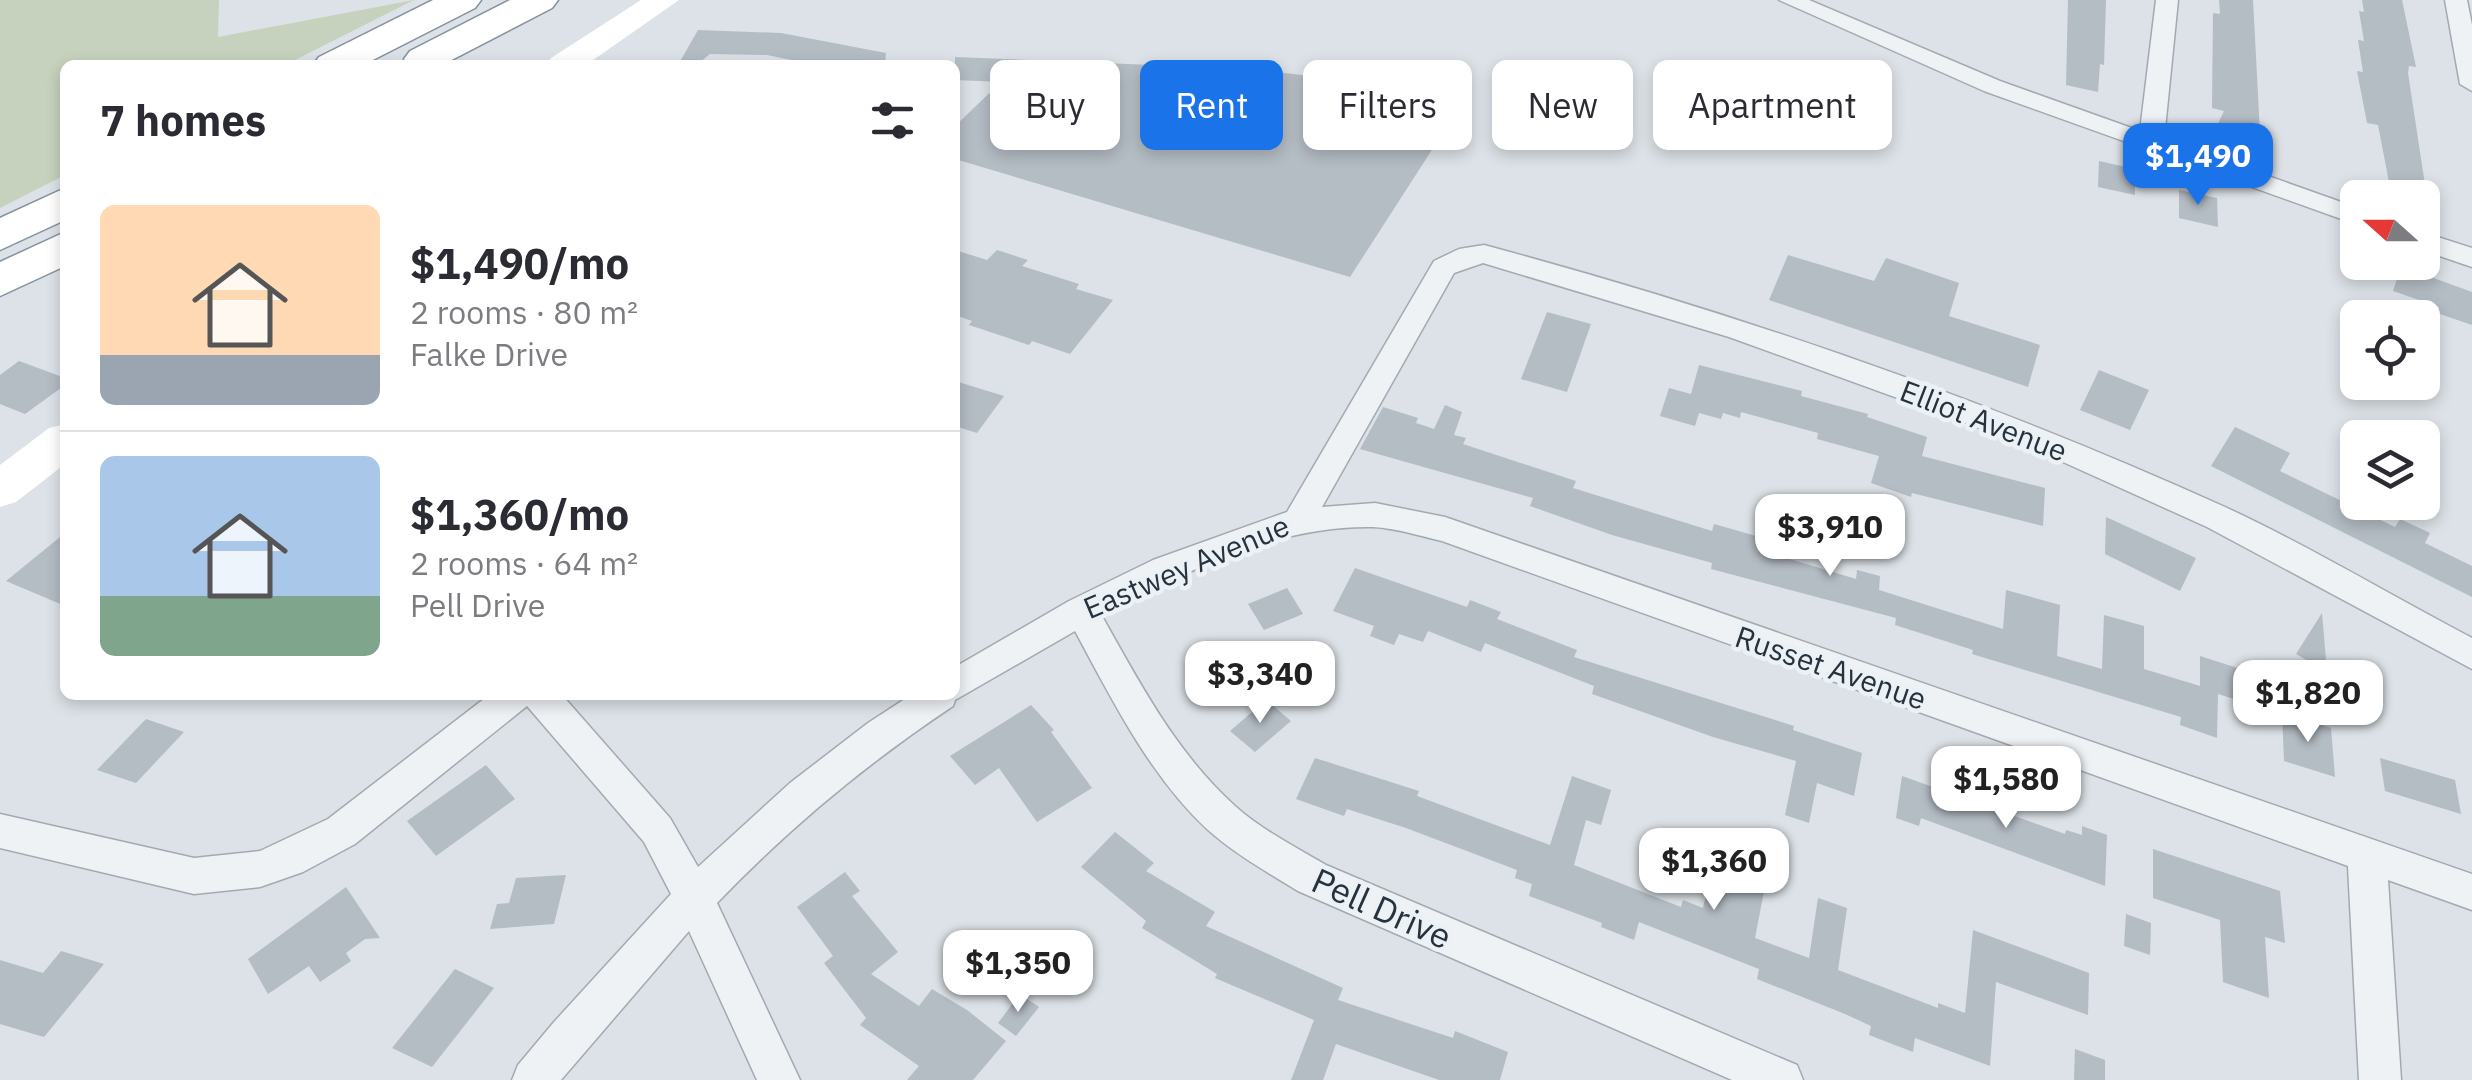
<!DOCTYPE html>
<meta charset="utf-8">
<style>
body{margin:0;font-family:"IBM Plex Sans",sans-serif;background:#f7f7f7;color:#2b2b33;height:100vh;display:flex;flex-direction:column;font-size:38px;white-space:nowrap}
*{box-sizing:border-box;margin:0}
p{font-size:32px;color:#7c7c81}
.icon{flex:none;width:55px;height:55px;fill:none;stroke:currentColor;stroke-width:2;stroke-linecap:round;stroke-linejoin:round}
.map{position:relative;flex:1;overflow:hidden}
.sheet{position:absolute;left:60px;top:60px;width:900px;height:640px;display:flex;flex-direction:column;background:#fff;border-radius:15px;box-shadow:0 5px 15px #0003}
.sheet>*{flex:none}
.guide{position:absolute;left:990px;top:60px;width:950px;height:90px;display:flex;gap:20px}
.needle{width:65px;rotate:291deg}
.buttons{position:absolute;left:2340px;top:180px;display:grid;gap:20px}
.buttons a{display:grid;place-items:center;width:100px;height:100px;border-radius:15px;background:#fff;box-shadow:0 5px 15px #0003;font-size:50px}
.price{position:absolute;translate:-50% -85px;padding:0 22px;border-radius:20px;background:#fff;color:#222;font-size:32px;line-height:65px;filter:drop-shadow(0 2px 5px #0008)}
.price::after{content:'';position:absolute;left:50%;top:60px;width:30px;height:22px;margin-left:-15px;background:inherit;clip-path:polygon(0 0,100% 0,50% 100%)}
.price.on{background:#1a73e8;color:#fff}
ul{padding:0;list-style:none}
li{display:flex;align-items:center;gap:30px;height:250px;padding:0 40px}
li+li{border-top:2px solid #e1e1e2}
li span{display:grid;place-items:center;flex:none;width:280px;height:200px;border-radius:15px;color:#555}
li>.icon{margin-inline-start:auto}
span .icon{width:120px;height:120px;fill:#fffc;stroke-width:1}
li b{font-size:42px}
h2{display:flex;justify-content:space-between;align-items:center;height:120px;padding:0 40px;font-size:42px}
.pill{padding:0 35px;border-radius:15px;background:#fff;box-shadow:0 5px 15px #0003;font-size:35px;line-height:90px}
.pill.on{background:#1a73e8;color:#fff}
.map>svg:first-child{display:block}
.green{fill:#c6d2bd}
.building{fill:#b4bcc4}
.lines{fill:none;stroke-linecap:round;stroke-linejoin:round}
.street-casing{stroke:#a2aab1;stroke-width:3}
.highway-casing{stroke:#83929e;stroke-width:3}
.street{fill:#eff2f5;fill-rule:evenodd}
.secondary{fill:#fff;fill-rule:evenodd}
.highway{fill:#fff;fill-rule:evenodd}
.labels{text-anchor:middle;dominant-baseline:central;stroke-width:9;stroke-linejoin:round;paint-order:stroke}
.street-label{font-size:30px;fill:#26323e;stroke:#ecf1f5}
.near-street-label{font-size:35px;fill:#26323e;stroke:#ecf1f5}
</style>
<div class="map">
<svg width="2472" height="1080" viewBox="0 0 2472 1080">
<rect width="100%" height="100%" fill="#dce2e7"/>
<path class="green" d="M0 0H219L218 37 414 0 285 65H65V175L0 208Z"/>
<g class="building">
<path d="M2068 0H2106L2104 65 2100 64 2098 92 2066 85Z"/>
<path d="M2219 0H2253L2261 152 2212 136 2224 111 2212 108 2213 13 2220 14Z"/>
<path d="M2362 0H2402L2416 67 2409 66 2408 73 2427 198H2392L2378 125 2367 123 2357 71 2363 72 2358 40 2364 41 2359 11 2364 12Z"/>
<path d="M698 30 781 33 886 53 885 65H816L767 55 710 54 696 65H678Z"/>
<path d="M955 57 1251 69 1386 85 1464 100 1350 277 955 159V126L1001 82 955 80Z"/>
<path d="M2099 161 2135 169V195L2098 187Z"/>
<path d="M2179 190 2217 198 2218 227 2179 218Z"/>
<path d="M955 250 987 260 997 250 1028 260 1022 266 1079 284 1076 289 1113 300 1070 354 1032 341 1029 345 969 325 972 321 955 315Z"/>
<path d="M1788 255 1874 281 1886 258 1959 283 1949 316 2040 345 2028 387 1769 300Z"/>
<path d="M2401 266 2472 292V325L2437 313 2439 307 2393 291Z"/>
<path d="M1547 312 1591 324 1567 392 1521 379Z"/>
<path d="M19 361 65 378V385L25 414 0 404V375Z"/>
<path d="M1699 365 1802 391 1801 396 1868 414 1867 417 1927 437 1922 456 2045 488 2043 526 1912 493 1911 497 1871 483 1879 456 1817 439 1818 433 1741 412 1740 418 1723 413 1721 419 1699 413 1695 426 1660 416 1669 388 1691 394Z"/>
<path d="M2099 370 2149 390 2130 430 2080 410Z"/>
<path d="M955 381 1004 396 977 433 955 426Z"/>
<path d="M1445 405 1462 412 1454 435 1466 438 1463 444 1576 481 1573 488 1712 531 1714 524 1763 538 1760 550 1856 579 1857 570 1880 576 1879 590 2003 629 2006 590 2060 605 2057 656 2102 669 2104 615 2144 626V669L2200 686V656L2253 673V705L2218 694 2217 738 2180 725 2181 717 1972 654 1973 650 1895 625 1896 618 1711 569 1712 563 1612 535 1530 506 1533 498 1360 449 1383 407 1418 418 1416 423 1434 429Z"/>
<path d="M2235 427 2290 453 2280 471 2395 527 2400 519 2430 533 2425 543 2472 566V597L2211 466Z"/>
<path d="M2106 517 2196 558 2180 591 2105 554Z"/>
<path d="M65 533V606L6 581Z"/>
<path d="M1355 568 1467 607 1470 600 1501 612 1497 619 1577 650 1574 657 1794 726 1793 730 1862 753 1854 796 1817 783 1809 823 1785 815 1796 761 1713 737 1592 694 1594 686 1485 643 1481 652 1428 631 1423 642 1399 634 1394 645 1370 636 1374 626 1333 611Z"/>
<path d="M1287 588 1303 614 1264 630 1248 604Z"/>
<path d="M2322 613 2327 672 2296 654Z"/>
<path d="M1210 643 1277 647 1299 666 1277 684 1207 681Z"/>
<path d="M1266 700 1291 721 1255 752 1230 731Z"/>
<path d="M1031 705 1054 730 1051 732 1092 788 1037 822 999 768 975 785 950 756Z"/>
<path d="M2282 712 2331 728 2335 777 2284 761Z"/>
<path d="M146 719 184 732 136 783 97 770Z"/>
<path d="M1315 758 1419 791 1417 796 1550 845 1572 776 1611 790 1601 825 1586 820 1574 865 1681 907 1683 900 1703 908 1720 832 1772 850 1755 938 1809 958 1818 898 1847 908 1838 970 1938 1008V1003L1965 1013 1973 930 2089 973 2088 1015 1996 982 1990 1066 1915 1038 1913 1052 1869 1035 1871 1026 1845 1014 1757 979 1759 969 1639 922 1634 940 1601 927 1602 923 1529 896 1532 884 1515 878 1517 870 1406 828 1347 809 1344 816 1296 799Z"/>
<path d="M2380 758 2455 780 2461 814 2385 791Z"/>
<path d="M486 765 515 799 436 856 407 821Z"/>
<path d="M1902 776 2065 834 2066 830 2082 835V826L2107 835 2105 886 1921 818 1919 826 1896 818Z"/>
<path d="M1115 832 1154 863 1146 871 1215 912 1206 926 1343 988 1338 1000 1453 1038 1455 1031 1508 1052 1500 1080H1439L1336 1044 1323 1080H1291L1314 1020 1215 978 1217 974 1142 928 1146 921 1081 867Z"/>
<path d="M2153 849 2280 891 2285 943 2265 937 2269 998 2223 982 2220 920 2153 898Z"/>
<path d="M845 872 860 891 852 896 898 952 871 974 919 1006 932 989 967 1010 1006 1041 973 1080H907L919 1066 860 1025 866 1018 824 963 833 956 797 907Z"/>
<path d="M566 875 554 924 490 929 497 904 509 903 516 878Z"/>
<path d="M346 887 380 938 365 939 346 953 351 961 320 982 309 966 268 994 248 959Z"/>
<path d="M2126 914 2151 923 2150 955 2124 946Z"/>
<path d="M61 951 104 964 44 1037 0 1024V960L43 973Z"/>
<path d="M455 969 494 988 432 1067 392 1048Z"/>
<path d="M1020 994 1039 1007 1016 1036 998 1023Z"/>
<path d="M2075 1049 2105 1060V1080H2074Z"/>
</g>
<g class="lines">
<g class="street-casing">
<g id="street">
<path d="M1779 0H1809L2000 81 2140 131 2156 0H2178L2164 139 2358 208V225L1984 91Z"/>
<path d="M2445 0H2467L2472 25V91L2460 84Z"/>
<path d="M2422 232 2472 248V267L2422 250Z"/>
<path d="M1484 245C1737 313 1986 399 2225 507 2309 546 2390 595 2472 638V669L2207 527 2019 442 1729 337 1483 263 1454 273 1322 507 1375 503 1445 517 2472 874V910L2388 880 2401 1080H2359L2348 866 1442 541C1420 536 1396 528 1373 527 1276 525 1185 572 1102 616 1140 684 1177 754 1235 806 1262 830 1295 847 1326 865L1797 1065 1803 1080H1732L1298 891C1267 872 1235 854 1208 830 1149 775 1113 701 1075 631L955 700 953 706C866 764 789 828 717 903L800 1080H757L689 931 561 1080H512L518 1065 554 1022 671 894 644 842 527 706 355 844 303 872 260 887 194 894 0 848V814L194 858 260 851 328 819 489 695H562L670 818 698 867 790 783 868 723 911 695H955V667L1069 601 1153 560 1287 512 1434 261 1459 249Z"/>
</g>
</g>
<g class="highway-casing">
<g id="highway">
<path d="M433 0H481L475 8 363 65H313L319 57Z"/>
<path d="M510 0H558L552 8 442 65H408L404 59 410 51Z"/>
<path d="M65 188V220L0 250V218Z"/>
<path d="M65 232V266L0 296V262Z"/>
</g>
</g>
<use href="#street" class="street"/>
<g class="secondary">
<path d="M641 0H679L586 65H546L551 58Z"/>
<path d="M65 424V464L16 502 0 507V465L49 428Z"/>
</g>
<use href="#highway" class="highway"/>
</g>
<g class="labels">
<g class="street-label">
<text transform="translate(1984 420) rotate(21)">Elliot Avenue</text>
<text transform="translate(1186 566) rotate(-23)">Eastwey Avenue</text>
<text transform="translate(1831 667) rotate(19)">Russet Avenue</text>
</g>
<g class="near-street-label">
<text transform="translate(1382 908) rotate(24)">Pell Drive</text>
</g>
</g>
</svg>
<div class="buttons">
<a><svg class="needle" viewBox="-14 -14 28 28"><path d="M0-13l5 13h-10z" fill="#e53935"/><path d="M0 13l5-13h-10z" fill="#7c7c81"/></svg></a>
<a><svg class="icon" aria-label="locate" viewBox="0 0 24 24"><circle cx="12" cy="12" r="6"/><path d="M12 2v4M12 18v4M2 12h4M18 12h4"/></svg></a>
<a><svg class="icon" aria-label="layers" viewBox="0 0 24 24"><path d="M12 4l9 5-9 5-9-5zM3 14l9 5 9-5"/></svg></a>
</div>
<b class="price on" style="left:2198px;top:208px">$1,490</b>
<b class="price" style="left:1830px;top:579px">$3,910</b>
<b class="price" style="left:1260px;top:726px">$3,340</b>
<b class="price" style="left:2308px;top:745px">$1,820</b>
<b class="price" style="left:2006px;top:831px">$1,580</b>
<b class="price" style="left:1714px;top:913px">$1,360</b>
<b class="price" style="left:1018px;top:1015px">$1,350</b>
<div class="guide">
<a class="pill">Buy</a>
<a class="pill on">Rent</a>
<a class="pill">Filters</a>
<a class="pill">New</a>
<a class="pill">Apartment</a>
</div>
<section class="sheet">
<h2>7 homes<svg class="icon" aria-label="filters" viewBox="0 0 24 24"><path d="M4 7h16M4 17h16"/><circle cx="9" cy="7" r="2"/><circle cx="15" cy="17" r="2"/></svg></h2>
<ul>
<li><span style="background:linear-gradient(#ffd9b3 75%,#9aa5b1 0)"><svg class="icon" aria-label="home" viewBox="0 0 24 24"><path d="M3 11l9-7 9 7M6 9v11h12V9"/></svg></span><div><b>$1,490/mo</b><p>2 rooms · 80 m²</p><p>Falke Drive</p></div></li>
<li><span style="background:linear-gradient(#a9c7e8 70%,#7fa58c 0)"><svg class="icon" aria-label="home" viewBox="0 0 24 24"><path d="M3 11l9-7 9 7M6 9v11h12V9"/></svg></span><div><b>$1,360/mo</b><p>2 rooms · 64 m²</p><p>Pell Drive</p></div></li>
</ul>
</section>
</div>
